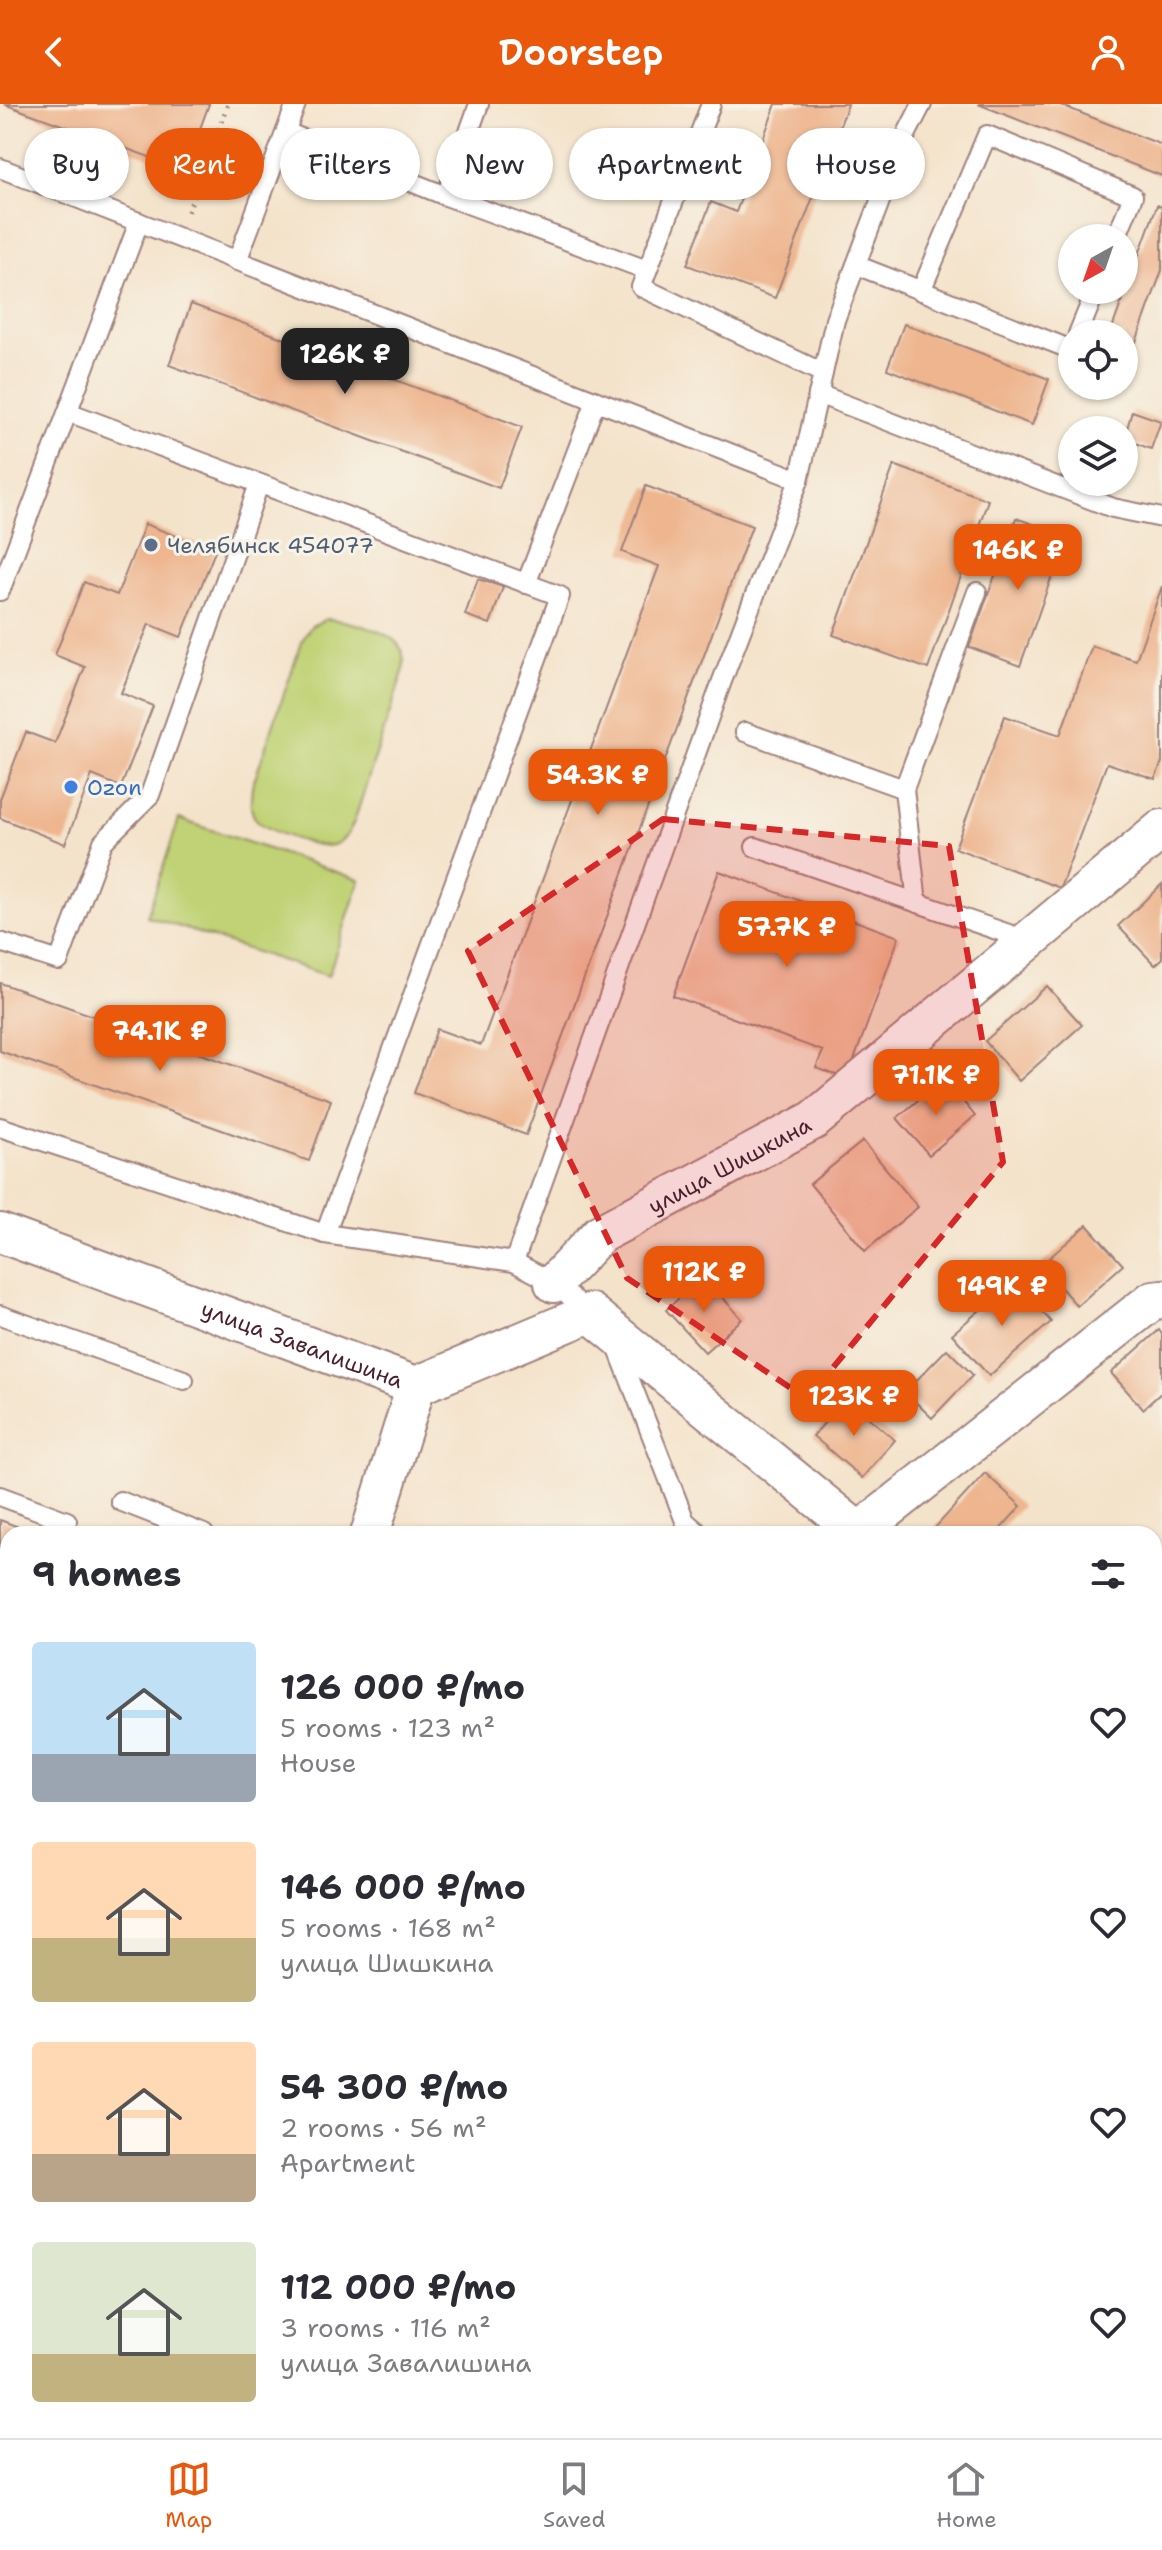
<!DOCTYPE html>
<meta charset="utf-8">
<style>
body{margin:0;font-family:"Shantell Sans",sans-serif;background:#f2f2f3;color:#2b2b33;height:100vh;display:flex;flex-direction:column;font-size:30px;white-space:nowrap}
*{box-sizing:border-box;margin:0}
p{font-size:26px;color:#7c7c81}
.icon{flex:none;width:44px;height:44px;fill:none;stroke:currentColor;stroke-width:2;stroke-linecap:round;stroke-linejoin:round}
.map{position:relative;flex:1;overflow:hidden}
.sheet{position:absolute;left:0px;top:1422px;width:1162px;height:912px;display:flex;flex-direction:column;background:#fff;border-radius:24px 24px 0 0;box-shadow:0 2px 6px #0004}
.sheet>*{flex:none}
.banner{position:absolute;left:24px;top:24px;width:1114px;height:72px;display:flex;gap:16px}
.needle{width:52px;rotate:220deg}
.controls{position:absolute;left:1058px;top:120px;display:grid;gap:16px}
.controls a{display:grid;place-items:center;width:80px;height:80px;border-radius:50%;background:#fff;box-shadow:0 2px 6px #0004;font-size:40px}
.price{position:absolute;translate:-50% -68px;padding:0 18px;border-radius:16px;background:#ea580c;color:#fff;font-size:26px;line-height:52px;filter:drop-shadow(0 2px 4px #0008)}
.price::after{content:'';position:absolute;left:50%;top:48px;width:24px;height:18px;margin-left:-12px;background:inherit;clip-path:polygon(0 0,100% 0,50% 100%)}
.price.selected{background:#222;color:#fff}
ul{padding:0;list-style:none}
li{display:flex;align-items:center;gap:24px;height:200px;padding:0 32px}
li span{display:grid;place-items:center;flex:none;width:224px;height:160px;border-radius:8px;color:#555}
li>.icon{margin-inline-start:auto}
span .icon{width:96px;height:96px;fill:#fffc;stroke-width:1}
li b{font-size:34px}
h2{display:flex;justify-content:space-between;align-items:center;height:96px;padding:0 32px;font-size:34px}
.tag{padding:0 28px;border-radius:36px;background:#fff;box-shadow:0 2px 6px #0004;font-size:28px;line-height:72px}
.tag.selected{background:#ea580c;color:#fff}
header{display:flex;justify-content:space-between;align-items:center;height:104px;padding:0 32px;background:#ea580c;color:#fff;font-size:36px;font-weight:600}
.tabs{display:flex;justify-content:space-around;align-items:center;height:112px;border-top:2px solid #e1e1e2;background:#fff;font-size:22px;color:#7c7c81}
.tabs a{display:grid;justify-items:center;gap:4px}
.tabs .selected{color:#ea580c}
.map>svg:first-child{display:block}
.green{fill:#c0d275;stroke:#857850;stroke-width:2}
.forest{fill:#98b466;stroke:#716a48;stroke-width:2}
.building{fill:#eeb58e}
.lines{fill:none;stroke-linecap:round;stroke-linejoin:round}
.lane-casing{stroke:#9f817b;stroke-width:22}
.street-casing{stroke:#9f817b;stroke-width:42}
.path{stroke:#9f817b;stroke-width:5;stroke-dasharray:2 6;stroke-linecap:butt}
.lane{stroke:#fff;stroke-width:18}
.street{stroke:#fff;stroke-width:38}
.marked{fill:#d62828;fill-opacity:0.2;stroke:#d62828;stroke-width:6;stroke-dasharray:16 10;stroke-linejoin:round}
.service-dot{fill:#5c6f8a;stroke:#f7f3e8;stroke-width:3}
.shop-dot{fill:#3f7fe0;stroke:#f7f3e8;stroke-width:3}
.labels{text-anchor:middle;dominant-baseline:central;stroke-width:6;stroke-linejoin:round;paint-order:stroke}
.service-label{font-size:22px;fill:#4e5e75;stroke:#f7f3e8;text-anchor:start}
.shop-label{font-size:22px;fill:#366cbe;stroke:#f7f3e8;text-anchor:start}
.street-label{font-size:22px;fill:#4a1f2b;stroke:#f7f3e8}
</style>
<header><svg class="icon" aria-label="back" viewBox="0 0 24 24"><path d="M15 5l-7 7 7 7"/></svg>Doorstep<svg class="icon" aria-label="person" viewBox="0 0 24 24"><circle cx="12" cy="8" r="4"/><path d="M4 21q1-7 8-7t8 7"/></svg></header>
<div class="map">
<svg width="1162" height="2334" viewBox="0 0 1162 2334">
<rect width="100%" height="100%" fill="#f7f3e8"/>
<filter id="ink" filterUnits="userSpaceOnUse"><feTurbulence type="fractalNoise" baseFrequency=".0125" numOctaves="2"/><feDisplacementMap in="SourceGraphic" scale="16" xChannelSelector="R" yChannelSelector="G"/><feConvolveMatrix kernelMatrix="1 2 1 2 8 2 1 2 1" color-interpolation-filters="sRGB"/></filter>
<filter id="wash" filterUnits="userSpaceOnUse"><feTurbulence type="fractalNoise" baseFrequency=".006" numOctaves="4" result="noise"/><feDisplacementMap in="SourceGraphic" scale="32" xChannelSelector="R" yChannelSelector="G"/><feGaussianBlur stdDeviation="1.8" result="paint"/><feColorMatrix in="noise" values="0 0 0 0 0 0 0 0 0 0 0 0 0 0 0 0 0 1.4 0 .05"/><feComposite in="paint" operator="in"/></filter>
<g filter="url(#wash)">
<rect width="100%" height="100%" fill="#f4e3cb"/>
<g class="green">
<path d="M326 515C344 516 384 525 397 539 405 548 404 557 403 568L354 718C349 728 345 737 333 741 318 745 265 727 255 714 249 705 251 693 252 683L302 537 311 522Z"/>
<path d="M179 715 360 776 328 872 147 812Z"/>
</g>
<path class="forest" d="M1154 1774 1162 1780V1956L1154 1951Z"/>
<g id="blocks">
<g class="building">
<path d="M4 0H209L185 66Z"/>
<path d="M776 0H848L775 194 687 161 711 98 736 108Z"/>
<path d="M978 0H1058L1162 41V72Z"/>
<path d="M1157 101 1162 103V166L1124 271V230H1110Z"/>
<path d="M191 200 522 323 499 384 169 261Z"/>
<path d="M904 220 1049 275 1032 321 887 265Z"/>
<path d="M1132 307 1161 317 1151 345 1124 335Z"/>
<path d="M894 361 988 396 928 565 833 531Z"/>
<path d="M646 382 752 422 526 1031 414 989 437 925 481 941 659 462 622 448Z"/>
<path d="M1016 414 1066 432 1020 562 969 543Z"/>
<path d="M145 420 215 447 181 533 149 520 121 589 153 602 121 683 92 671 65 740 0 714V695L26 628 55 639 85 563 55 551 84 478 117 491Z"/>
<path d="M478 475 503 483 490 520 465 511Z"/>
<path d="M1162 482V658L1155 675 1107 659 1060 784 955 744 1005 612 1060 631 1092 542 1136 556Z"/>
<path d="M719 767 899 833 847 975 816 964 823 947 673 892Z"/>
<path d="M1162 780V855L1155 861 1118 822Z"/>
<path d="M0 879 331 996 309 1057 0 947Z"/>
<path d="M1047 882 1082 921 1019 977 985 937Z"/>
<path d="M944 974 975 1012 929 1051 897 1014Z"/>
<path d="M863 1037 918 1103 865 1147 810 1080Z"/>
<path d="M1087 1121 1123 1161 1077 1202 1041 1161Z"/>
<path d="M703 1172 742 1215 705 1248 666 1206Z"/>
<path d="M1015 1176 1051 1218 989 1272 952 1230Z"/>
<path d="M1159 1226 1162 1230V1288L1143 1305 1111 1269Z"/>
<path d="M947 1245 973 1271 932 1314 905 1288Z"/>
<path d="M846 1294 895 1336 862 1374 813 1332Z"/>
<path d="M985 1369 1021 1402 996 1430H934L932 1427Z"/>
<path d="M0 1416 37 1430H8V1479L0 1476Z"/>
<path d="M0 1603 8 1606V1684L0 1681Z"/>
<path d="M0 1902 8 1905V1932L0 1953Z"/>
<path d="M1154 2049 1162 2056V2124L1154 2118Z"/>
<path d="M1154 2207 1162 2213V2231L1154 2241Z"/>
<path d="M0 2291 8 2294V2326H31L28 2334H0Z"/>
<path d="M452 2326H507L504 2334H471Z"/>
</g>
</g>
</g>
<g filter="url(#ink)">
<use href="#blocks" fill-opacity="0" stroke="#9f817b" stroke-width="2"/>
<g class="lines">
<g class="lane-casing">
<g id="lane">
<path d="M711 0 641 183 823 269"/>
<path d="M286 28 446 92 647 166"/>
<path d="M0 64 799 376"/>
<path d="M446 92 479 0"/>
<path d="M237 157 296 0"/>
<path d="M856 161 1072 246"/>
<path d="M921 187 987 31 1133 92 1116 134"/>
<path d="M1078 230 1096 186"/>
<path d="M818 290 1113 404 1162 414"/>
<path d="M68 308 560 492 325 1130"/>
<path d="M526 480 596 297"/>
<path d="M0 487 139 118"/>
<path d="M745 628 904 685"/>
<path d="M755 743 1029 837"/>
<path d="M917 799 904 685 977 488"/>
<path d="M0 838 59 857 103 738 150 691 259 380"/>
<path d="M0 1023 325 1130 514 1158 554 1179 590 1209"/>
<path d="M514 1158 722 577 799 376 835 216 902 39 922 0"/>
<path d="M0 1211 184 1276"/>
<path d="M616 1240 685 1417 700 1430"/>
<path d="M0 1392 67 1417"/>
<path d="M120 1397 204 1430"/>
</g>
</g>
<g class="street-casing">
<g id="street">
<path id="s1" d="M0 1129 416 1282 590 1209 861 1430"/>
<path id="s2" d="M554 1179 600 1130 814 1016 1162 725"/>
<path d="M859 1428 1153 1196 1162 1195"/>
<path d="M370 1430 416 1282"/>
<path d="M0 1516 8 1519"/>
<path d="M1154 1657 1162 1663"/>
<path d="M0 1841 8 1844"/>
<path d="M1154 1971 1162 1976"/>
<path d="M1154 2307 1162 2311"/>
<path d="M59 2334 62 2326"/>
<path d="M387 2334 390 2326"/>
</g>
</g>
<path class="path" d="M188 108 228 0"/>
<use href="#lane" class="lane"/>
<use href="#street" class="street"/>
</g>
</g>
<path class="marked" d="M663 715 949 742 1003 1058 807 1295 627 1174 468 847Z"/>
<circle class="service-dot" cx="151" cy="441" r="8"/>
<circle class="shop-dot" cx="71" cy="683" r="8"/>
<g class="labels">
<g class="service-label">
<text x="167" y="441">Челябинск 454077</text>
</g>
<g class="shop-label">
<text x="87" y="683">Ozon</text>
</g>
<g class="street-label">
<text stroke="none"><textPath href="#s2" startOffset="214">улица Шишкина</textPath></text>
<text stroke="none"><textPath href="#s1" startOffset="322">улица Завалишина</textPath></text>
</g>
</g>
</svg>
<div class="controls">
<a><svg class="needle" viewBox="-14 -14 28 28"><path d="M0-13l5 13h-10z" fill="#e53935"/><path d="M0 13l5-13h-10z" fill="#7c7c81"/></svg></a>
<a><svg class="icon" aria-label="locate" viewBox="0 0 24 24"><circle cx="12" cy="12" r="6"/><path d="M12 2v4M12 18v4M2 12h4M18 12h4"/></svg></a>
<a><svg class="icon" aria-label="layers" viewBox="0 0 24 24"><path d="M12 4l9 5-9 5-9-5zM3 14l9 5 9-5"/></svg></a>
</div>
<b class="price selected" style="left:345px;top:292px">126K ₽</b>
<b class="price" style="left:1018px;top:488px">146K ₽</b>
<b class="price" style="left:598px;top:713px">54.3K ₽</b>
<b class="price" style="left:787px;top:865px">57.7K ₽</b>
<b class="price" style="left:160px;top:969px">74.1K ₽</b>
<b class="price" style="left:936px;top:1013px">71.1K ₽</b>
<b class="price" style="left:704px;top:1210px">112K ₽</b>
<b class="price" style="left:1002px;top:1224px">149K ₽</b>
<b class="price" style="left:854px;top:1334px">123K ₽</b>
<div class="banner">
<a class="tag">Buy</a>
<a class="tag selected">Rent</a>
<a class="tag">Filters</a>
<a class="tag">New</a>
<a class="tag">Apartment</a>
<a class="tag">House</a>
</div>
<section class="sheet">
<h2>9 homes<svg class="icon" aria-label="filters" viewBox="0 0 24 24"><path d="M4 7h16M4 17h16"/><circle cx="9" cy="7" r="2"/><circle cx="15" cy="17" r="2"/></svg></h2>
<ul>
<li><span style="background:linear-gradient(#bfe0f5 70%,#9aa5b1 0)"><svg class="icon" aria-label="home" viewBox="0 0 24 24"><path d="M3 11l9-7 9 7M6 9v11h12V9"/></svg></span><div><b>126 000 ₽/mo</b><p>5 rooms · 123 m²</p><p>House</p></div><svg class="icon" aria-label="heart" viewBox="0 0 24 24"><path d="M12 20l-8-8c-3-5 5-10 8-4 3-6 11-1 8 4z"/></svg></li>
<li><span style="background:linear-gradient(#ffd9b3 60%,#c2b280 0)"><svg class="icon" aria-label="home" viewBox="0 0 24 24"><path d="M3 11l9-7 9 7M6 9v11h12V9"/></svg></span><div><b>146 000 ₽/mo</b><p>5 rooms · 168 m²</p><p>улица Шишкина</p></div><svg class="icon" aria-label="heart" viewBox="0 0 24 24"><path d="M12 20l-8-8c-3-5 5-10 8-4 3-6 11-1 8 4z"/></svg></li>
<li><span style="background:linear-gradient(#ffd9b3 70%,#b9a48a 0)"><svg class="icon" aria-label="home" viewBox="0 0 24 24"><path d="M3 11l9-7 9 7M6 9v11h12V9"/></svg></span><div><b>54 300 ₽/mo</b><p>2 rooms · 56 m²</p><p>Apartment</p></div><svg class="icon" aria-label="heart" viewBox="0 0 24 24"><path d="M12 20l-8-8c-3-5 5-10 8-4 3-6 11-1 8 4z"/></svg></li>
<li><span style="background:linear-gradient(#dfe7d0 70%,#c2b280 0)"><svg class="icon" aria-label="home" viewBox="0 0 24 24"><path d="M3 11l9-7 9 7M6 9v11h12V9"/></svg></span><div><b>112 000 ₽/mo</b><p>3 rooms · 116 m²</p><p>улица Завалишина</p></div><svg class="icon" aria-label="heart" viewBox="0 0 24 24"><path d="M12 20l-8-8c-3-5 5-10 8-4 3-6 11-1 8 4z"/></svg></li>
</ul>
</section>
</div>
<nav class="tabs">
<a class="selected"><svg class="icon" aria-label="map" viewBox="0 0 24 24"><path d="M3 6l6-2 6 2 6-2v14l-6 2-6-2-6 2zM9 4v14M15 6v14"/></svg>Map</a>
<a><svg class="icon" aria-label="saved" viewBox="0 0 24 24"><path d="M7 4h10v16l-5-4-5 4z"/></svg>Saved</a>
<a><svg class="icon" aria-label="home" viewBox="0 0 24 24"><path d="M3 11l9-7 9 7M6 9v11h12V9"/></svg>Home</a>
</nav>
